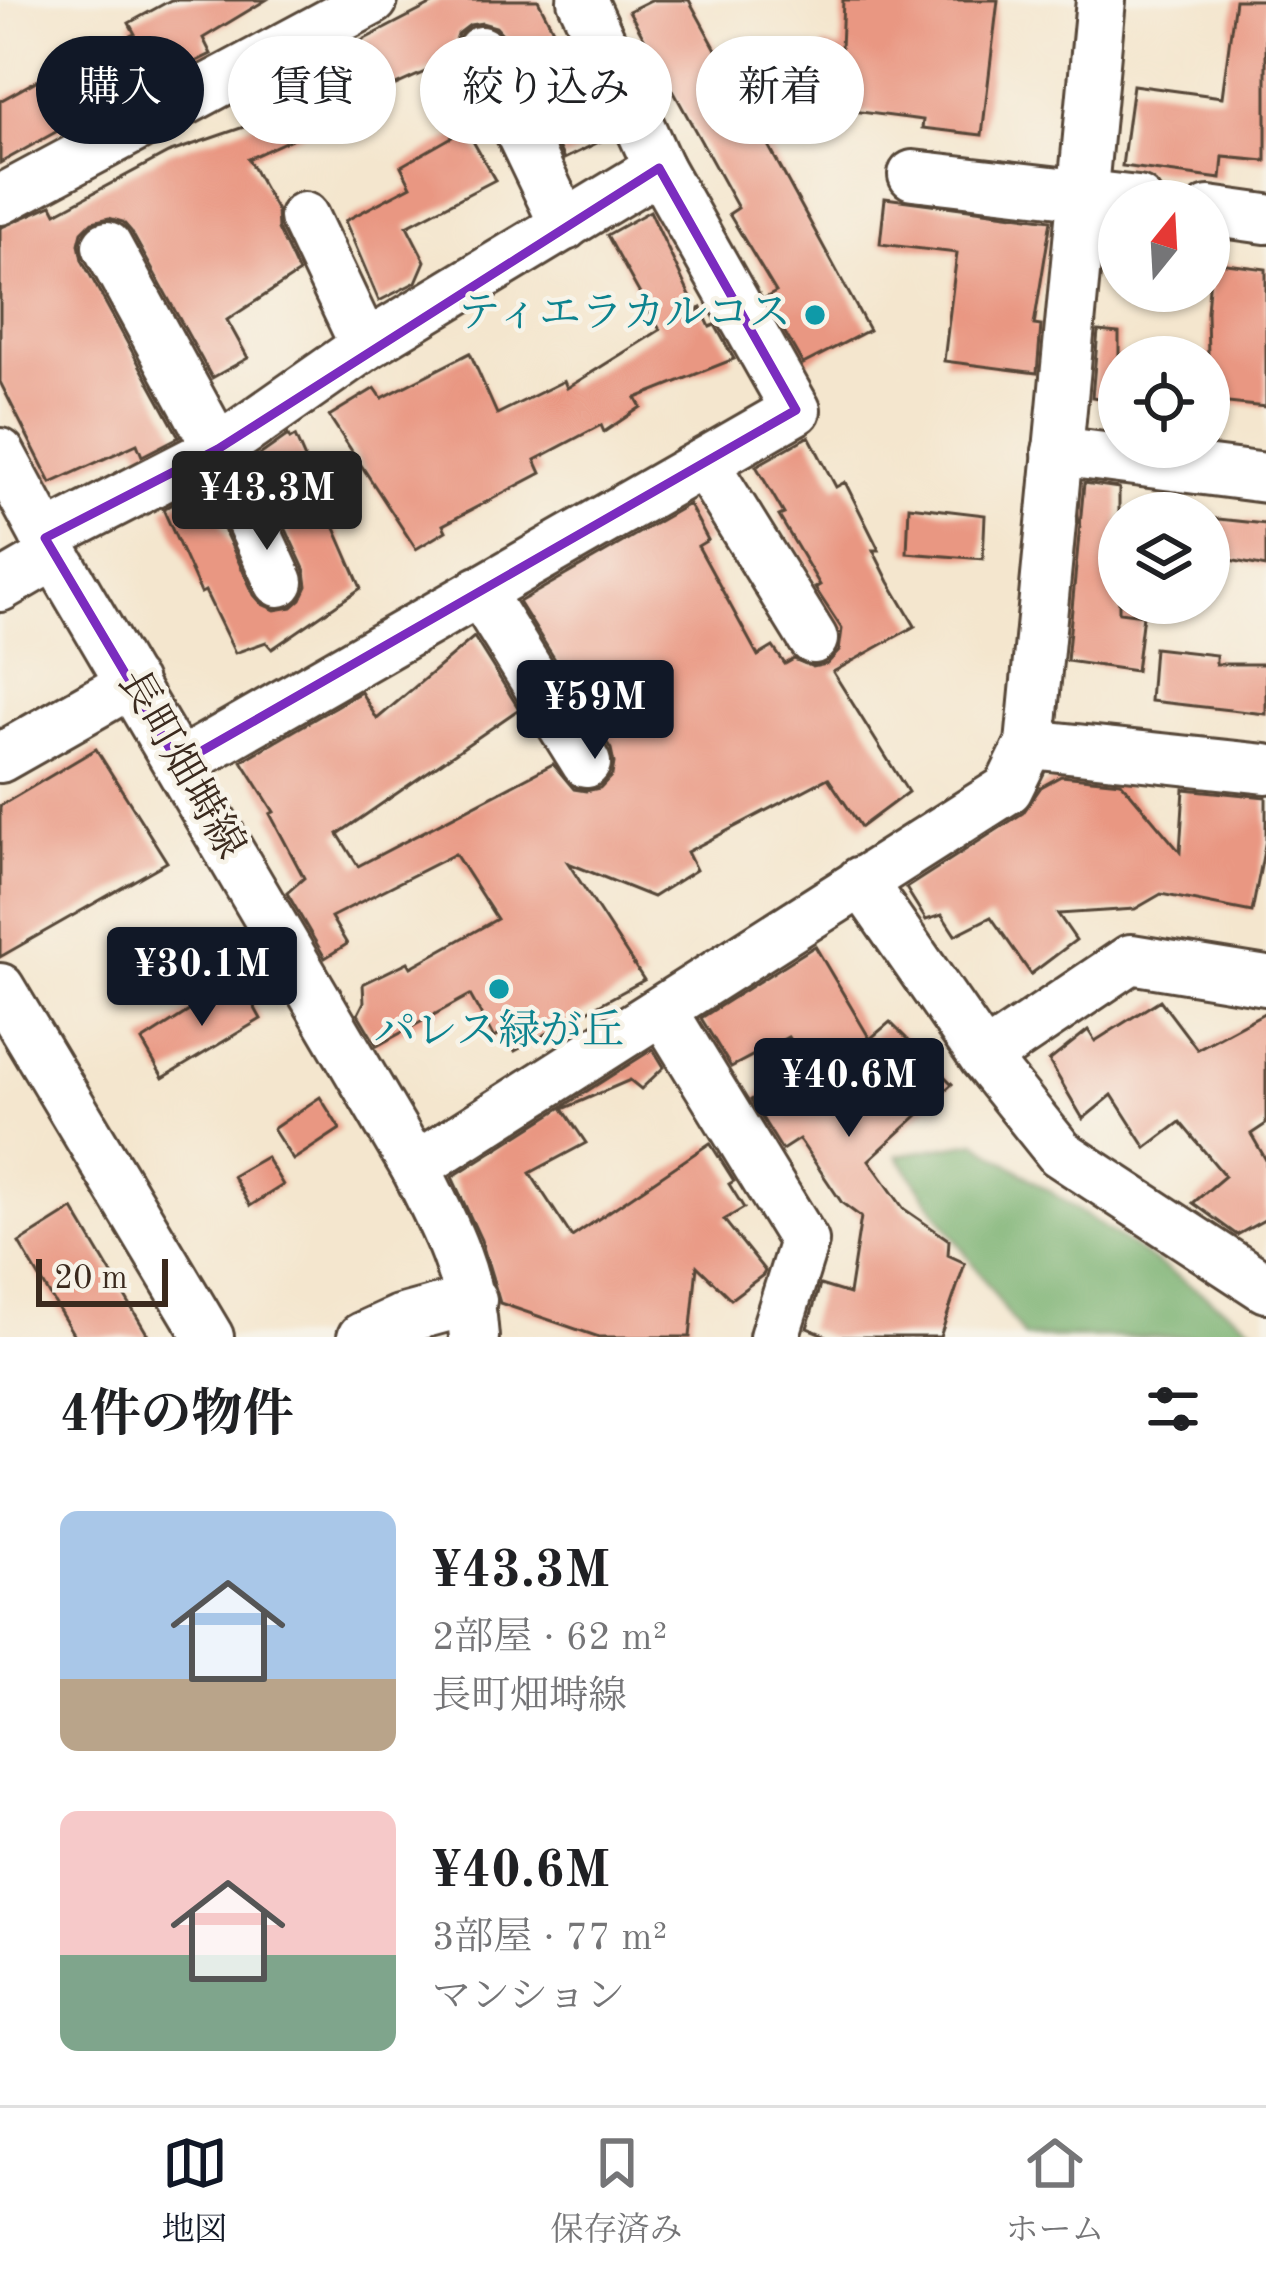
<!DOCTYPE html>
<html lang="ja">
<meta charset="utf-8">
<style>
body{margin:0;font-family:"Old Standard TT","Noto Serif JP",serif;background:#f6f6f6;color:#202124;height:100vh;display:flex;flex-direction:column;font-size:45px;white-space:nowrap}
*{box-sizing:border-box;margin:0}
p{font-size:39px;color:#757577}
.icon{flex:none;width:66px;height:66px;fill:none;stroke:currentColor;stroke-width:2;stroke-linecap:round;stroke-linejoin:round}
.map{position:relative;height:1337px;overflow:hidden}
.sheet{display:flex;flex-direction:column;background:#fff;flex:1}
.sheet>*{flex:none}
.banner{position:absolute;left:36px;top:36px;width:1194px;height:108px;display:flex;gap:24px}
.needle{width:78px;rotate:18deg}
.controls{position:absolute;left:1098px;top:180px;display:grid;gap:24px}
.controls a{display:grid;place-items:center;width:132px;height:132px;border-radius:50%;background:#fff;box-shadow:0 3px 9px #0004;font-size:60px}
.scale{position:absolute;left:36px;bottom:30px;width:132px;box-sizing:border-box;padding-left:12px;border:6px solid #3b2a1e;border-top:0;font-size:33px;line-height:42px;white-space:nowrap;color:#3b2a1e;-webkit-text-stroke:9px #f7f3e8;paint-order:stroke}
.price{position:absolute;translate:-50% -102px;padding:0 27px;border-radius:12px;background:#111827;color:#fff;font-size:39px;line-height:78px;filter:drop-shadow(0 3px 6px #0008)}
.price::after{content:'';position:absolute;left:50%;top:72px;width:36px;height:27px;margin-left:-18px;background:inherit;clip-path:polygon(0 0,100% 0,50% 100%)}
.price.current{background:#222;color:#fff}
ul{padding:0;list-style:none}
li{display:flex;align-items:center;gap:36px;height:300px;padding:0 60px}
li span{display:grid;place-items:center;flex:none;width:336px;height:240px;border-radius:18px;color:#555}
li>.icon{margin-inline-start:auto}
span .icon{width:144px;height:144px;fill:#fffc;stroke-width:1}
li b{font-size:51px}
h2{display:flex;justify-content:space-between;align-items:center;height:144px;padding:0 60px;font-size:51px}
.tag{padding:0 42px;border-radius:54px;background:#fff;box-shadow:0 3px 9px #0004;font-size:42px;line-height:108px}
.tag.current{background:#111827;color:#fff}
.menu{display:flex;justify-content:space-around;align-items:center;height:168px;border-top:3px solid #e0e0e0;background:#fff;font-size:33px;color:#757577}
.menu a{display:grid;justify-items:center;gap:6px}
.menu .current{color:#111827}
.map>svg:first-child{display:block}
.forest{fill:#76af6d;stroke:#586c46;stroke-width:3}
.building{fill:#e99782}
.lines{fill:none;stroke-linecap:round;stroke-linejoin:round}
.minor-casing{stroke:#574638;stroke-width:54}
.minor{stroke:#fff;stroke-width:48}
.marked{fill:none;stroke:#7b2cbf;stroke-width:9;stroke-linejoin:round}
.culture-dot{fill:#0f9aa8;stroke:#f7f3e8;stroke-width:4.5}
.labels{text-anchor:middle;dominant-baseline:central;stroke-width:9;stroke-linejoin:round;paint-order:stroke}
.culture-label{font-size:42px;fill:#0d838f;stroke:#f7f3e8;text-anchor:end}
.street-label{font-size:42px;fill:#3b2a1e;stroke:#f7f3e8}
</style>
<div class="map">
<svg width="1266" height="1337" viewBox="0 0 1266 1337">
<rect width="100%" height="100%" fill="#f7f3e8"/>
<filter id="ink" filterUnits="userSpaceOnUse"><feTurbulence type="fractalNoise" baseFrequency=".00833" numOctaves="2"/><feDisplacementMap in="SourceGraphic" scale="24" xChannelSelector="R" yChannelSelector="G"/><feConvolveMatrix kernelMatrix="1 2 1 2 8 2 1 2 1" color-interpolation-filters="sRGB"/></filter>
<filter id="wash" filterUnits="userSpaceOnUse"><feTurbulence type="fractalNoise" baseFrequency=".004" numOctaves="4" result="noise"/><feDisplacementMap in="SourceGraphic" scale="48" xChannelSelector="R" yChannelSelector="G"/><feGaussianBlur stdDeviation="2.7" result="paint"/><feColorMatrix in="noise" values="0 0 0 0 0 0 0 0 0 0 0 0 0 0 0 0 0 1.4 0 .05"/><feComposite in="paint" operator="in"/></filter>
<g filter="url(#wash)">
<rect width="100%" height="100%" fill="#f4e6ce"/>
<path class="forest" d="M976 1142 1266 1336V1337H1024L897 1155Z"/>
<g id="blocks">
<g class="building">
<path d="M171 0H266L203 38 211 54 90 113 0 163V101L74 60 135 34 129 23Z"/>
<path d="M440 0H538L580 83 587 80 613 135 564 159 507 39 496 27 482 23 470 25 458 34 453 48 454 59 342 109 346 115 317 128 306 123 309 131 248 159 277 211 278 229 299 273 227 320 248 358 212 378 131 231 123 222 109 218 92 222 82 232 79 244 82 260 179 437 142 456 137 444 51 483 0 382V228L52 205 56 213 168 153 282 114 247 100Z"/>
<path d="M651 0H689L869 330 803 364 765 298 776 292 729 214 738 208 629 11Z"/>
<path d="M843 0H998L982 135 922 128 923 120 814 106 823 46 841 49Z"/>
<path d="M1235 0H1266V161L1223 157 1221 179 1122 166 1133 85 1222 97Z"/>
<path d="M466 129 495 180 407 226 425 261 416 282 379 301 345 221 411 186 401 166Z"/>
<path d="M885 198 1051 220 1034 325 1041 326 1037 373 944 361 957 253 880 244Z"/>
<path d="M650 211 697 311 701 308 710 327 715 325 734 359 636 398 641 407 604 432 601 425 535 460 541 473 443 525 446 531 416 549 329 416 375 388 382 398 470 353 497 414 564 381 567 388 660 330 607 235Z"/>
<path d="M1211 262 1266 269V407L1209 401 1207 312Z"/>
<path d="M1098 331 1119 333V401L1092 397Z"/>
<path d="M288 435 290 439 295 436 361 588 272 649 266 642 235 653 205 591 201 593 163 509 205 488 254 595 262 604 275 610 292 607 301 599 307 586 305 571 254 459Z"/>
<path d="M809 436 836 487 845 482 879 550H873L889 582 915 626 833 672 908 792 861 827 828 778 687 852 696 870 653 897 568 863 644 980 515 1051 504 1032 494 1038 470 995 377 1046 358 1014 364 1002 363 984 408 962 411 967 497 919 455 854 331 917 347 944 325 958 287 893 304 878 270 814 274 812 242 761 361 692 377 719 474 637 519 709 338 834 358 866 553 764 574 789 586 791 600 788 612 775 614 763 611 749 519 602 689 504 708 540 698 546 758 656 773 647 785 664 794 659 813 667 827 664 839 651 842 629 815 588 820 585 779 516 784 514 756 466Z"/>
<path d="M1084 483 1119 488V612L1143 615 1136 671 1067 661Z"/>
<path d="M909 506 985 515 983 559 907 553Z"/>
<path d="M1209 518 1266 524V567L1209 556Z"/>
<path d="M1154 648 1216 655V664H1266V714L1150 701Z"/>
<path d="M96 749 167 862 0 957V806Z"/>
<path d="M1061 776 1121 782 1180 852 1184 789 1266 797V840L1252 912 1161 894 1135 909 1058 914 1076 940 1031 974 991 917 955 935 942 915 926 920 906 888 1023 813 1041 787Z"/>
<path d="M815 946 870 1039 890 1022 952 1084 869 1160 904 1209 949 1240 948 1255 965 1263 940 1337H829L807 1328 820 1285 849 1294 861 1217 842 1203 799 1139 782 1150 751 1100 803 1060 788 1037 731 1067 701 1018Z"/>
<path d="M239 979 261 1019 163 1078 142 1041Z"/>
<path d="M1160 1000 1197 1049 1266 1012V1124L1251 1134 1266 1160V1219L1237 1235 1193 1203 1225 1176 1180 1122 1146 1148 1112 1095 1083 1119 1049 1061 1088 1030 1095 1041Z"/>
<path d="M653 1049 664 1067 641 1089 630 1080 563 1109 586 1143 530 1173 572 1237 710 1143 734 1181 729 1184 744 1208 724 1220 765 1271 763 1275 731 1299 697 1266 690 1337H599L500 1303 481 1240 452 1177Z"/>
<path d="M320 1097 340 1129 293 1160 273 1129Z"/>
<path d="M266 1157 283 1185 250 1206 233 1176Z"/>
<path d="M73 1209 149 1337H75L19 1243Z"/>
</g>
</g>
</g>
<g filter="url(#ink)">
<use href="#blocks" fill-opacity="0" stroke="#574638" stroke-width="3"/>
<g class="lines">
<g class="minor-casing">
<g id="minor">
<path d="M582 0 659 168"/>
<path d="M481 51 565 226"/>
<path d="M913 175 1138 201"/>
<path d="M0 200 373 0"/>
<path d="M1209 211 1266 219"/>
<path d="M304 217 365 346"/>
<path d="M107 246 218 449 279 582"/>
<path d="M1057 451 1266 478"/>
<path d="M0 453 55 555 415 1167C444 1224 470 1273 474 1337"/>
<path d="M704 463 813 639"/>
<path d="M45 538 218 449 365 346 659 168 796 410 179 764"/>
<path d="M0 587 55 555"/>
<path d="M479 591 586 763"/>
<path d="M1030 744 1266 769"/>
<path d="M0 758 132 683"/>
<path d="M861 881 984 1058 1060 1153 1266 1288"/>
<path d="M0 988 209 1337"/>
<path d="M663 1011 804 1241 774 1337"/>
<path d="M984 1058 1131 959 1266 981"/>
<path d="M415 1167 1008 789 1030 744 1101 0"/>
<path d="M362 1337 399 1320 472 1300"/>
</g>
</g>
<use href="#minor" class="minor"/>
</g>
</g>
<path class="marked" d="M659 168 796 410 179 764 45 538 218 449Z"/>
<g class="culture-dot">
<circle cx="815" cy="315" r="12"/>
<circle cx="499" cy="989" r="12"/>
</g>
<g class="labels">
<g class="culture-label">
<text x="791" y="315">ティエラカルコス</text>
<text x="499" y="1033" text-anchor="middle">パレス緑が丘</text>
</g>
<g class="street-label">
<text transform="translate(180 765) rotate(60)">長町畑塒線</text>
</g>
</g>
</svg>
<div class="controls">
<a><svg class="needle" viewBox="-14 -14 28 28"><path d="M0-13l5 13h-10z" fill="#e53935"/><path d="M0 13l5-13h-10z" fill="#757577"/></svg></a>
<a><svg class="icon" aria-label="locate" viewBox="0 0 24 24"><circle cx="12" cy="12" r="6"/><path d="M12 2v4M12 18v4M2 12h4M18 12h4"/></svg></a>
<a><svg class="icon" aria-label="layers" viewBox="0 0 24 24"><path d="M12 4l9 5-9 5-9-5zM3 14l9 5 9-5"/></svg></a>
</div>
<div class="scale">20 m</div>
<b class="price current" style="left:267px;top:553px">¥43.3M</b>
<b class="price" style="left:595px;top:762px">¥59M</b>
<b class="price" style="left:202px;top:1029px">¥30.1M</b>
<b class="price" style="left:849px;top:1140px">¥40.6M</b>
<div class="banner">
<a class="tag current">購入</a>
<a class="tag">賃貸</a>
<a class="tag">絞り込み</a>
<a class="tag">新着</a>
</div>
</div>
<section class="sheet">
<h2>4件の物件<svg class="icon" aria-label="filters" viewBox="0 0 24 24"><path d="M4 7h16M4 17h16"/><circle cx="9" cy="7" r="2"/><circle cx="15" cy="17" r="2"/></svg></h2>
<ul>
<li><span style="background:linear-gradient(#a9c7e8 70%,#b9a48a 0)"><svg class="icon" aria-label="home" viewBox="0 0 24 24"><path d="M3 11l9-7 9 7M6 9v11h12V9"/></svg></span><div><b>¥43.3M</b><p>2部屋 · 62 m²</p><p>長町畑塒線</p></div></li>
<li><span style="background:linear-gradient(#f6c9c9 60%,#7fa58c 0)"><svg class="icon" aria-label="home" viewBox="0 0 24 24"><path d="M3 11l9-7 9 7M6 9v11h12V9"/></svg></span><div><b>¥40.6M</b><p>3部屋 · 77 m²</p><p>マンション</p></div></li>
</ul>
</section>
<nav class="menu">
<a class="current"><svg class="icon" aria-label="map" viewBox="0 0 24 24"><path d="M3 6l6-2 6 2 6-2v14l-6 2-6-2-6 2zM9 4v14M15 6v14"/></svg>地図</a>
<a><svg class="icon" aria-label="saved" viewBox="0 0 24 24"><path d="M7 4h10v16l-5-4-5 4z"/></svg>保存済み</a>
<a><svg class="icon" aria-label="home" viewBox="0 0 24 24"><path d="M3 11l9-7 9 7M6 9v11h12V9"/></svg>ホーム</a>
</nav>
